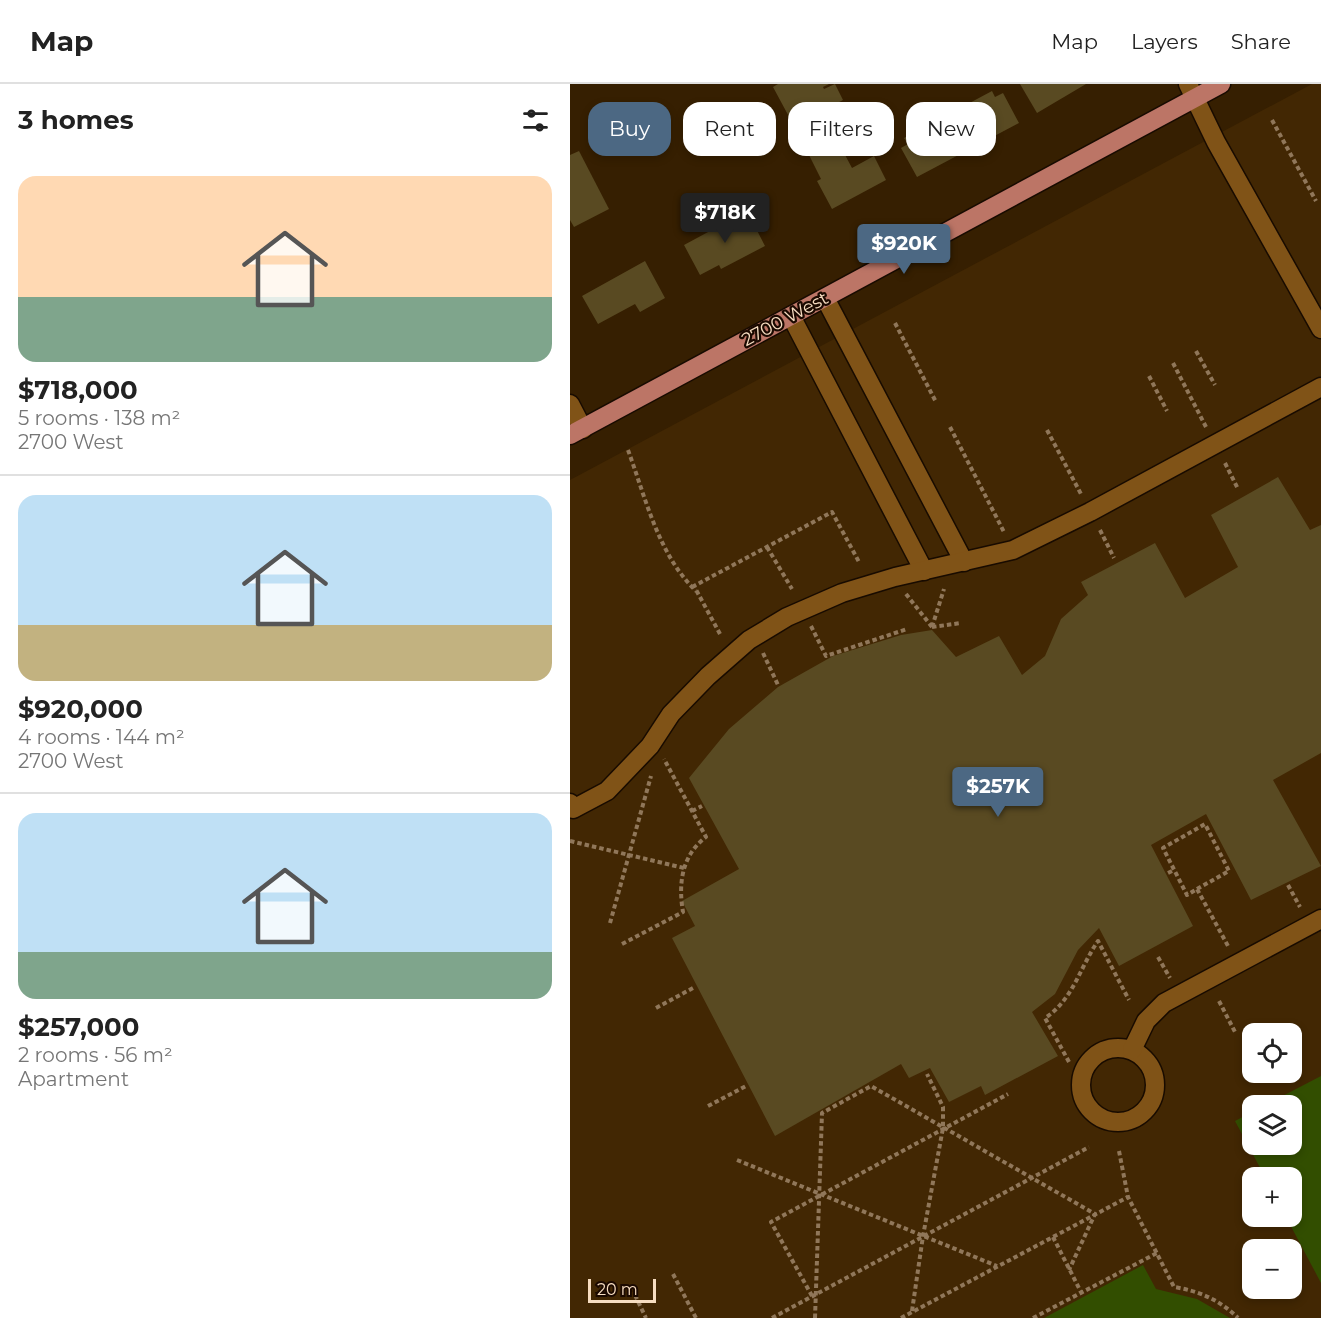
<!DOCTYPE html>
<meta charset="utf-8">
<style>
body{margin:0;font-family:Montserrat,sans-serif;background:#f2f2f2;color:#222;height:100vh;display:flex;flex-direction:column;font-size:22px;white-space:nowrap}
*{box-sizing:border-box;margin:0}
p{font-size:20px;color:#767676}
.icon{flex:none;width:33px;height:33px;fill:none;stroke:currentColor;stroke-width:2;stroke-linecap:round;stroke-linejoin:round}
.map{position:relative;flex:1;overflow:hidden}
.sheet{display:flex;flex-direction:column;background:#fff;width:570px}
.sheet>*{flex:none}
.banner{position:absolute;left:18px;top:18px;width:570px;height:54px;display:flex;gap:12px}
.fabs{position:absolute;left:672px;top:939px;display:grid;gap:12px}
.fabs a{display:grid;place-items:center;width:60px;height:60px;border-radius:12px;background:#fff;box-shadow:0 3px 9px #0003;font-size:30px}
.scale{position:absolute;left:18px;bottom:15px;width:68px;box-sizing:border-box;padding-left:6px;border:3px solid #f7ddc1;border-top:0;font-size:16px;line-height:21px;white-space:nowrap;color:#f7ddc1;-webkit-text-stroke:4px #1b0900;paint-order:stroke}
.price{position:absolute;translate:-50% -51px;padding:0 14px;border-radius:6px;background:#4c6883;color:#fff;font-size:20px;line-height:39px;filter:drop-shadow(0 2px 3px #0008)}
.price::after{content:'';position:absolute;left:50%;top:36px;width:18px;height:14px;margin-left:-9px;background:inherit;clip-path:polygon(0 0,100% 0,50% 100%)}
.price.on{background:#222;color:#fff}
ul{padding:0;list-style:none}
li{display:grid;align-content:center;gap:12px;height:318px;padding:0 18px}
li+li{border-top:2px solid #e0e0e0}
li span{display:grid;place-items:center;height:186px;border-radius:18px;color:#555}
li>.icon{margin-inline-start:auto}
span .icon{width:108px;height:108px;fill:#fffc;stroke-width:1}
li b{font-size:26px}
h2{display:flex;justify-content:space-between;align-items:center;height:72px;padding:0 18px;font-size:26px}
.tag{padding:0 21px;border-radius:18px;background:#fff;box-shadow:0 3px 9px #0003;font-size:21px;line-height:54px}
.tag.on{background:#4c6883;color:#fff}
header{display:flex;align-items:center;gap:36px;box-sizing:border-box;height:84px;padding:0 30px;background:#fff;border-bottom:2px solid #e0e0e0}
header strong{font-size:28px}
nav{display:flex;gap:33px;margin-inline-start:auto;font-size:21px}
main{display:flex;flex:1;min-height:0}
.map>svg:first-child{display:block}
.built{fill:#422703;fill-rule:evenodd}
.green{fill:#324e00}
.building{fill:#594a22}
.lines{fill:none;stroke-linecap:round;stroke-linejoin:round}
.minor-casing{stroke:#180b00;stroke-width:21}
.major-casing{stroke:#180b00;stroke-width:21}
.path{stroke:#90775a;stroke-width:4;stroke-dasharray:4.5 3;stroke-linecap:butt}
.minor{stroke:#805317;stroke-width:18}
.major{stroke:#bc7566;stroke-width:18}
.labels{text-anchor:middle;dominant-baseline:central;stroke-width:4.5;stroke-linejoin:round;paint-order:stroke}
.street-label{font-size:18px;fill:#f7ddc1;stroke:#1b0900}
</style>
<header>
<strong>Map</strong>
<nav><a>Map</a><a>Layers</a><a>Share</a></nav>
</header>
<main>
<section class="sheet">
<h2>3 homes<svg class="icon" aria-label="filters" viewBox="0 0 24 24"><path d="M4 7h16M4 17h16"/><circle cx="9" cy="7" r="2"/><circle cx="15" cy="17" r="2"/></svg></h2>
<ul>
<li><span style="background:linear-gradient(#ffd9b3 65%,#7fa58c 0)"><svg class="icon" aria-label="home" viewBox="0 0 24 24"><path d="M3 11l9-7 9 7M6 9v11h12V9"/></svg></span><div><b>$718,000</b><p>5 rooms · 138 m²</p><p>2700 West</p></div></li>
<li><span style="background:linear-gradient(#bfe0f5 70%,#c2b280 0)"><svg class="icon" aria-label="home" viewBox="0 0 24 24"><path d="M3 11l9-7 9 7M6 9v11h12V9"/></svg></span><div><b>$920,000</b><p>4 rooms · 144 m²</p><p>2700 West</p></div></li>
<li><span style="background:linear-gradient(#bfe0f5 75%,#7fa58c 0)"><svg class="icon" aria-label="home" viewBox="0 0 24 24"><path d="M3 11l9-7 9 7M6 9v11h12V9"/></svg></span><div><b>$257,000</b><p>2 rooms · 56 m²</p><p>Apartment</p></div></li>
</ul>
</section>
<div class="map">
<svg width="751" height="1234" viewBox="0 0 751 1234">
<rect width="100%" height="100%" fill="#361f01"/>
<path class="built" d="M742 0H751V1234H0V396ZM682 950H722V988H682ZM682 1022H722V1060H682ZM682 1094H722V1132H682ZM682 1166H722V1204H682Z"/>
<g class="green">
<path d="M751 992V1199L716 1133 722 1132V1094L695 1093 665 1037 682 1028V1060H722V1022L695 1021Z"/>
<path d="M573 1181 586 1205 627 1215 660 1234H474Z"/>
</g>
<g class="building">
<path d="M208 0H259L253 3 254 5 265 0 273 16 224 42 203 3Z"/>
<path d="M450 0H516L467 29Z"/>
<path d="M422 7 425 13 433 9 449 39 347 93 331 64 338 60 334 54Z"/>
<path d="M266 54 282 84 304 72 316 96 262 125 247 97 251 95 238 69Z"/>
<path d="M9 67 39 125 4 143 0 136V71Z"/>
<path d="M177 127 195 162 151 185 149 181 130 191 114 161Z"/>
<path d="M75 177 95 214 70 228 65 220 28 240 12 212Z"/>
<path d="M708 393 740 446 751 441V669L703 696 751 782 681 816 636 730 581 761 623 842 549 882 529 844 508 866 485 910 462 928 488 972 415 1011 411 1002 379 1018 360 984 339 994 331 980 205 1052 102 854 125 842 112 817 169 785 119 694 159 645 208 603 263 572 331 551 362 546 386 573 429 552 452 591 475 572 491 535 518 511 511 498 585 459 615 514 668 483 641 431Z"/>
</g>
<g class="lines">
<g class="minor-casing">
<g id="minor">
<path d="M618 0 646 58 751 245"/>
<path d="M255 214 394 478"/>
<path d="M221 232 354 487"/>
<path d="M0 320 13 345"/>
<path d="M0 719 3 725 37 707 80 662 101 630 138 592 179 556 217 533 272 509 325 493 443 466 520 428 751 303"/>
<circle cx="548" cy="1001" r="37"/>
<path d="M562 966 576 937 594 919 751 835"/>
</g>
</g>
<g class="major-casing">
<path id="major" d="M0 351 651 0"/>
</g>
<g class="path">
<path d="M702 36 746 117"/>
<path d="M325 239 366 318"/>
<path d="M626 267 645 301"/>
<path d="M603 279 636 343"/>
<path d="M579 292 597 327"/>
<path d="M380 343 434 448"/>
<path d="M477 346 511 410"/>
<path d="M58 366C76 415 88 470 126 507"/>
<path d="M655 379 668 405"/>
<path d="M530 446 544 474"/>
<path d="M197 463 222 505"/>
<path d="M336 510 362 543"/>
<path d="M241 542 256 572 337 545"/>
<path d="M362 543 374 505"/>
<path d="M362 543 391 539"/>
<path d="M150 550 124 502 262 428 289 478"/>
<path d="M193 569 208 601"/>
<path d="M122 727 132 722"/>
<path d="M0 757 114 784"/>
<path d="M598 789 604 786"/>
<path d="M718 801 730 823"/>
<path d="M627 805 659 787 635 740 593 764 617 811 627 805 658 862"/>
<path d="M40 839 81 692"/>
<path d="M52 860 113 828C108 799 112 771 136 753L94 675"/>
<path d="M588 873 600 894"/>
<path d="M649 917 665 948"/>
<path d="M86 924 123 904"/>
<path d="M499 978 475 934C503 916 510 883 528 857L559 916"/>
<path d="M138 1022 176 1002"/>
<path d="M549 1067 558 1113 604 1203C629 1207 650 1216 668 1234"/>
<path d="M167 1076 427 1182"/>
<path d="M483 1153 511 1208"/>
<path d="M103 1190 126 1234"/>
<path d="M65 1211 76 1234"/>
<path d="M242 1212 201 1138 438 1010"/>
<path d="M342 1227 353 1152 373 1044V1023L357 990"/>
<path d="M202 1234 519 1063"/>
<path d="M245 1234 252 1029 301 1002 525 1130 499 1186"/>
<path d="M331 1234 558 1113"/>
<path d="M463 1234 587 1169"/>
</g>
<use href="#minor" class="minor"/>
<use href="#major" class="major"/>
</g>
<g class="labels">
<g class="street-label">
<text transform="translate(215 235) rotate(-28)">2700 West</text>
</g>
</g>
</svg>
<div class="fabs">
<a><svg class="icon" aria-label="locate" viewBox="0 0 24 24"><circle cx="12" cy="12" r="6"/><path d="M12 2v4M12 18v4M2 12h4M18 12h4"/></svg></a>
<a><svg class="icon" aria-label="layers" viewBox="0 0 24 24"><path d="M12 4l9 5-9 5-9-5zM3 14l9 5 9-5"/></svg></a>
<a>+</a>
<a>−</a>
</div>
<div class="scale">20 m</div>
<b class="price on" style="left:155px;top:160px">$718K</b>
<b class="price" style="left:334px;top:191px">$920K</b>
<b class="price" style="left:428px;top:734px">$257K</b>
<div class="banner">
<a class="tag on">Buy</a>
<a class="tag">Rent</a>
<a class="tag">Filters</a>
<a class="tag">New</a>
</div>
</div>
</main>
